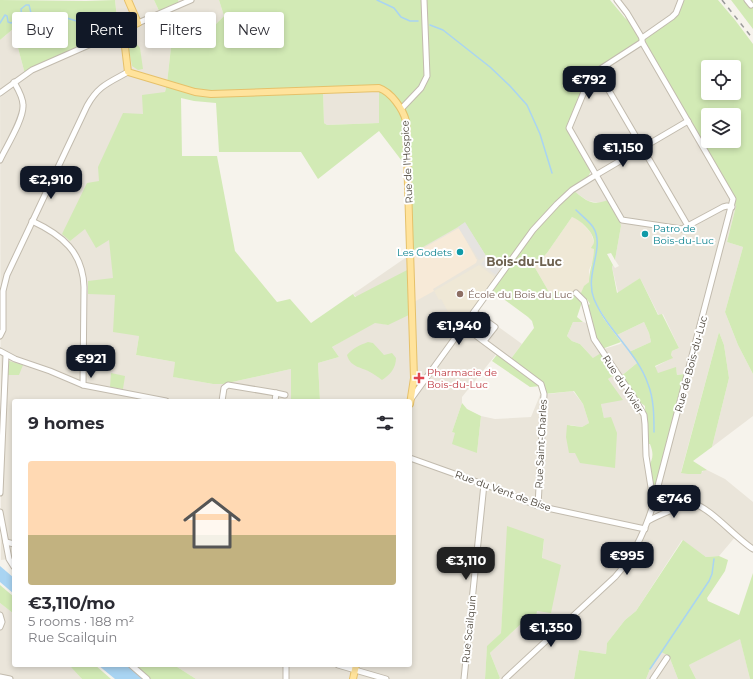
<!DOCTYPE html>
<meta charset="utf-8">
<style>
body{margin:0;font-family:Montserrat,sans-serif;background:#f2f2f3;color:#2b2b33;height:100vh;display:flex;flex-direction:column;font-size:15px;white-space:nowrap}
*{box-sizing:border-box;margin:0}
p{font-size:13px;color:#7c7c81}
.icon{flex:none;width:22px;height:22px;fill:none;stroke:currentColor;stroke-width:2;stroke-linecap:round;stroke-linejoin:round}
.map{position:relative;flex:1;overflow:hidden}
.sheet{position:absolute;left:12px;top:399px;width:400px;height:268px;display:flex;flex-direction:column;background:#fff;border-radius:4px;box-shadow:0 2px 6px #0003}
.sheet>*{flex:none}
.top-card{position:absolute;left:12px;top:12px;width:400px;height:36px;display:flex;gap:8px}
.buttons{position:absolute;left:701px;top:60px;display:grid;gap:8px}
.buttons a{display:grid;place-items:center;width:40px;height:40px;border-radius:4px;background:#fff;box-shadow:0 2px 6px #0003;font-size:20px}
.price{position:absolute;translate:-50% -34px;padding:0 9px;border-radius:8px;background:#111827;color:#fff;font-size:13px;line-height:26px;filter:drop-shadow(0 1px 2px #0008)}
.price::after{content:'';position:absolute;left:50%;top:24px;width:12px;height:9px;margin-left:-6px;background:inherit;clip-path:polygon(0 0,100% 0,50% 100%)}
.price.on{background:#222;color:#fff}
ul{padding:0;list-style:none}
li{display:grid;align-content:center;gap:8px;height:212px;padding:0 16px}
li span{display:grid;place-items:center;height:124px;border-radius:4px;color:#555}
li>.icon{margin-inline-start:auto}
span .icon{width:72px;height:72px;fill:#fffc;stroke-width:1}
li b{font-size:17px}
h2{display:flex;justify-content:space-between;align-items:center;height:48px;padding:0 16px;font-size:17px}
.tag{padding:0 14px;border-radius:4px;background:#fff;box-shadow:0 2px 6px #0003;font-size:14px;line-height:36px}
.tag.on{background:#111827;color:#fff}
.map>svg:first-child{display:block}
.residential{fill:#eae5da}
.commercial{fill:#f7ead8}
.education{fill:#efe8d6}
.green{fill:#d2eab5;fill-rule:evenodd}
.parking{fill:#e5e3e0}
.water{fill:#a9d4f2}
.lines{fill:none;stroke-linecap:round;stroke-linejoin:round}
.stream{stroke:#a9d4f2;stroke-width:1.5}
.minor-casing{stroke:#c2bbae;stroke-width:7}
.major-casing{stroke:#e6c16a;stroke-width:8}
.minor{stroke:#fff;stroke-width:5}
.major{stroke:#ffe39c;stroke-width:6}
.rail{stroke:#9a9a9a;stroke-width:1.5;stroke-dasharray:5 5;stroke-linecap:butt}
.culture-dot{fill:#0f9aa8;stroke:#fff;stroke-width:1.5}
.education-dot{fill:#8d6e63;stroke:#fff;stroke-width:1.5}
.health-dot{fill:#e0444e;stroke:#fff;stroke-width:1.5}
.labels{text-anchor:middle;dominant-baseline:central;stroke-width:4;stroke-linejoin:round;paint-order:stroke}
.street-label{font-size:10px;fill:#4b4439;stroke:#fff}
.culture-label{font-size:10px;fill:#0d838f;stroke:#fff;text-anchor:start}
.education-label{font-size:10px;fill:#785e54;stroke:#fff;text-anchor:start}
.health-label{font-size:10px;fill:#be3a42;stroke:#fff;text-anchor:start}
.quarter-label{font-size:12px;font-weight:bold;fill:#6e6250;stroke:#fff}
</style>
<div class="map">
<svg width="753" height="679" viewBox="0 0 753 679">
<rect width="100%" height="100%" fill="#f6f3ec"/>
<g class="residential">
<path d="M115 0H154L160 13 180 4 178 0H219L224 16 198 42 171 47 167 83 165 92 143 114 107 212 115 295 139 336 136 355 175 362 174 377 213 384H223L291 369V401H14V559L9 555V559L1 560 0 40 13 29 25 74 117 17Z"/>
<path d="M617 0H680L676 13 642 38Z"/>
<path d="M642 42 736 206 727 242 743 247 725 312 738 345 753 374V416L712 447 729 378 724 345 719 332 681 472H702L704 470H707L725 479 753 502V549L736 536 719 556 706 557 682 540 636 611 625 620 607 643 606 654 579 650 574 679H499L500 678 490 653 523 622 536 618 544 540 508 527 501 633 487 647 485 679H196L174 665H410V401H320L318 363 339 357 332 347 375 322 388 325 353 294 411 254 465 222 486 256 505 269 475 310 522 344 510 360 498 352 462 397V403L452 432 455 433 477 453 481 416 495 419 531 417 540 395 573 391 583 404 589 423 582 427 570 425 566 437 604 418 601 404 608 379 616 374 593 358 580 344 572 341 567 336 573 322H583L590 324 601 350 620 344 622 342 617 335 644 322 649 333 651 342 629 352 637 363 620 377 642 411 646 456 653 500 649 520 660 513 654 510 684 374 677 375 676 368 658 374 655 367 672 358 671 355 672 351 679 348 663 314 659 316 640 278 618 293 612 267 613 265 615 268 619 266 615 260 621 226 600 203 588 201 572 190 596 175 569 128 591 75Z"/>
<path d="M379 88V123L327 125 324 123 323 89Z"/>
<path d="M0 603 14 614V665H69L82 679H0Z"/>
<path d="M740 638 750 679H696L689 665Z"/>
<path d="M661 652 669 656 678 679H646L650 669Z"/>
</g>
<path class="commercial" d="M459 228 477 260 476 263 433 289 434 291 414 302 413 254Z"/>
<g class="education">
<path d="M572 217 578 219 591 233 594 242V259L589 270V282L584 287 581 293 573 302 549 292 534 266 547 253Z"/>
<path d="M479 265 496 278 464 322 457 317 452 319 441 299 439 300 434 291Z"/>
</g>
<g class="green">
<path d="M0 0 86 1 115 0 117 18 111 20V35L25 74 13 29 0 40Z"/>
<path d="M154 0H178L180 5 160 13Z"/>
<path d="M219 0H610L625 18 634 25 642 38 672 17 680 0H718L735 20 753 44V374L738 345 725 312 743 247 727 242 736 206 642 43 591 75 569 128 590 165V173L586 181 573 190C587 201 592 207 610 199L622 220 620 222 621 226 615 260 611 253 607 254 613 265 612 267 617 293 640 278 658 315 662 314 679 348 672 351 671 355 673 358 655 366 658 373 676 367 677 375 684 374 686 368 689 369 654 490 648 468C653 459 654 454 650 444H646L645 406 634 398 620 377 637 363 629 352 651 342 649 333 644 322 617 335 605 318 594 300 604 319 621 342 602 349 596 341 587 306 590 304 587 299 585 300 580 295 584 286 589 282C589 270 594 261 594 249L591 248C592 246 594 244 594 242 594 232 580 220 572 217L547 253 534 266 549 292 576 293 583 299 577 317 583 322H573L567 336 572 341 580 344 593 358 601 353 616 374 608 379 623 400 601 404 604 418 611 417 617 433 615 468 580 463 575 453H569L566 437 567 425 582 427 589 423 583 404 574 391 544 394 542 386 530 387 492 361 499 352 510 360 534 328 532 321 528 317 490 289 505 269 486 256 465 223 411 254 408 169 379 131 318 179 301 152H219L216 103 194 101 181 98 182 156H217L235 251 277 302 290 299 311 323 353 294 355 297 411 268 413 313 388 325 375 323 332 347 339 357 318 363 320 401H291V369L223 384H213L173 377 175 362 136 355 139 336 113 332 115 295 88 294V281L113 278 109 240 96 248 85 229 70 241 62 234 87 183 99 181 98 167 123 113 143 114 142 95 165 92 167 83 171 47 198 42 224 16ZM708 67H734V93H708ZM379 88V123L327 125 324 123 323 89ZM708 115H734V141H708Z"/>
<path d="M731 0H753V29Z"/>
<path d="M129 34 140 48 143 69 138 70 132 66 126 35Z"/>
<path d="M474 312 495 327 484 341 463 326Z"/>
<path d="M719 332 724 345 729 378 712 447 693 461 707 470 702 471 701 474H688L681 473Z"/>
<path d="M368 342 373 343 384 355 392 353 396 358C396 368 390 375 382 380 378 377 374 374 370 372 361 367 350 367 347 355 353 348 360 345 368 342Z"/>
<path d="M9 361 23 365 19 375H7Z"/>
<path d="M111 373 125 376 123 389 110 387Z"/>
<path d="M462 403 467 409 481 416 477 453 452 444 455 433 452 432Z"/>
<path d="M507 526 544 539 542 558 561 565 551 613 537 611 536 618 523 622 490 653 500 678 499 679H485L487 646 501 633Z"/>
<path d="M683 540 706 557 719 556 728 560 725 571 707 598 708 601 739 615 753 573V679H750L740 639 689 665 696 679H678L669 656 661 652 650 669 646 679H574L579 650 606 654 607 643 625 620 636 611Z"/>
<path d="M0 585 14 597V614L0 603Z"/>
<path d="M69 665H95L111 679H82Z"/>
<path d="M131 665H174L196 679H147Z"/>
</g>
<g class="parking">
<path d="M465 222 486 256 479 260 458 227Z"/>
<path d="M488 256 502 266 496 275 481 264Z"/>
</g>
<g class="water">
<path d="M0 566 14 578V594L0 582Z"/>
<path d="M98 665H126L143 679H115Z"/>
</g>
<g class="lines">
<g class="stream">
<path d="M377 0 394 8 401 17 410 21H418"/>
<path d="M0 23 5 15 7 16 8 22 11 23 22 18 21 9 26 5H29L32 17 40 18 57 15 109 31"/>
<path d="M430 25 443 30 490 67 510 86 527 105 540 134 552 173"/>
<path d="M576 210C582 216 589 221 593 227 606 247 584 274 594 299 607 330 637 352 648 384 654 399 654 417 654 432"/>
<path d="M650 669 709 581 712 574 714 559"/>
</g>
<g class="minor-casing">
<g id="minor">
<path d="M747 0 751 5"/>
<path d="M138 23 191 0"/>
<path d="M642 38 672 17 676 13 681 0"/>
<path d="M642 42 591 75 569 128 622 220 682 229 723 207 727 206 732 207"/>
<path d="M597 70 688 226"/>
<path d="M0 93 32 70 123 30"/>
<path d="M402 108 421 88 427 76 424 0"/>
<path d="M0 160C6 147 24 119 23 105 23 97 18 89 14 82"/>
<path d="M32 221C62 235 83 252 84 287L83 385"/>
<path d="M576 293 584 301 594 339 634 398 644 415 645 424 646 456 653 500"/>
<path d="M474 312 495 327 484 341"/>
<path d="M463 326 541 384 544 394 538 506"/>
<path d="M0 336 3 330V291L7 275 87 106C98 86 108 83 128 72"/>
<path d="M0 351 15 359 50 371 83 385 166 401"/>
<path d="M276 393 285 395"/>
<path d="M411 399 533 230 557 204 572 190 596 175 688 121"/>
<path d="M222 401 224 388 228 385 276 393 275 401"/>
<path d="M410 458 494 488 538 506 645 529"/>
<path d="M0 493 6 355"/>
<path d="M0 512 9 559 14 567"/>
<path d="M648 521C657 516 686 503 694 504 709 507 737 539 753 549"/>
<path d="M6 542 14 544"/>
<path d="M0 615 2 622 0 627"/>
<path d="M131 665 147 679"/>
<path d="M338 665 386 679"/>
<path d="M0 677 10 679"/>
<path d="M286 679V665"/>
<path d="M464 679 484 484"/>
<path d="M505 679 615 577C633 557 645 531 653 505L733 199 642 42V38L627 13 617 0"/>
<path d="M653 679 667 658"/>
</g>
</g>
<g class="major-casing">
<g id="major">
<path d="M128 0 138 23 123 30 128 72 195 92 211 94 379 88C391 92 403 109 406 121L414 378 410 404"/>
<path d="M353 679 356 665"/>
</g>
</g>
<use href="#minor" class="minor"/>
<use href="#major" class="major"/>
<path class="rail" d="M722 0 753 39"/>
</g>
<g class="culture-dot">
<circle cx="645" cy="234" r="4"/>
<circle cx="460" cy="252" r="4"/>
</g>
<circle class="education-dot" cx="460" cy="294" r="4"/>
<path class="health-dot" d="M417 372h4v4h4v4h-4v4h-4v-4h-4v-4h4z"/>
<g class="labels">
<g class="street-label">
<text transform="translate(407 162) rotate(-93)">Rue de l'Hospice</text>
<text transform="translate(691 364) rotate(-75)">Rue de Bois-du-Luc</text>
<text transform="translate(623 384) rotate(57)">Rue du Vivier</text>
<text transform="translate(541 444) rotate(-87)">Rue Saint-Charles</text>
<text transform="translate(503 491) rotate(20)">Rue du Vent de Bise</text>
<text transform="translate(469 629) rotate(-84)">Rue Scailquin</text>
</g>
<g class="culture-label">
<text x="653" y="228">Patro de<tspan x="653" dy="12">Bois-du-Luc</tspan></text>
<text x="452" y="252" text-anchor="end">Les Godets</text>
</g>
<g class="education-label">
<text x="468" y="294">École du Bois du Luc</text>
</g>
<g class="health-label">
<text x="427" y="372">Pharmacie de<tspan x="427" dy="12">Bois-du-Luc</tspan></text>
</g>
<g class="quarter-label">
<text x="524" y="261">Bois-du-Luc</text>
</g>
</g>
</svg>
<div class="buttons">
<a><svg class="icon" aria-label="locate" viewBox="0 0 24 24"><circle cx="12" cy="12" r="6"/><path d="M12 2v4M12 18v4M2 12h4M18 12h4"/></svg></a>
<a><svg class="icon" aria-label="layers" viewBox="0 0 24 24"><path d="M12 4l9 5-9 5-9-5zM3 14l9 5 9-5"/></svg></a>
</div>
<b class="price" style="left:589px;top:100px">€792</b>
<b class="price" style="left:623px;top:168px">€1,150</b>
<b class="price" style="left:51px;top:200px">€2,910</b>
<b class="price" style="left:459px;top:346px">€1,940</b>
<b class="price" style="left:91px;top:379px">€921</b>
<b class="price" style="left:674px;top:519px">€746</b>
<b class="price" style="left:627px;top:576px">€995</b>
<b class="price on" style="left:466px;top:581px">€3,110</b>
<b class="price" style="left:551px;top:648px">€1,350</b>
<div class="top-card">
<a class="tag">Buy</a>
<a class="tag on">Rent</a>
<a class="tag">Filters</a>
<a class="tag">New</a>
</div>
<section class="sheet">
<h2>9 homes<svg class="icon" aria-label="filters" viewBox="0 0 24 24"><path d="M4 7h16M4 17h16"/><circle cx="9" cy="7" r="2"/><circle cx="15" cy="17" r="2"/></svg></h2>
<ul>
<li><span style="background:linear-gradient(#ffd9b3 60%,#c2b280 0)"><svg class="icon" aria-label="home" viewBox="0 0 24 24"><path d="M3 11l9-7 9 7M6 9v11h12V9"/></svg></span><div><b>€3,110/mo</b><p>5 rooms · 188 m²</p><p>Rue Scailquin</p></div></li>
</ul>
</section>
</div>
